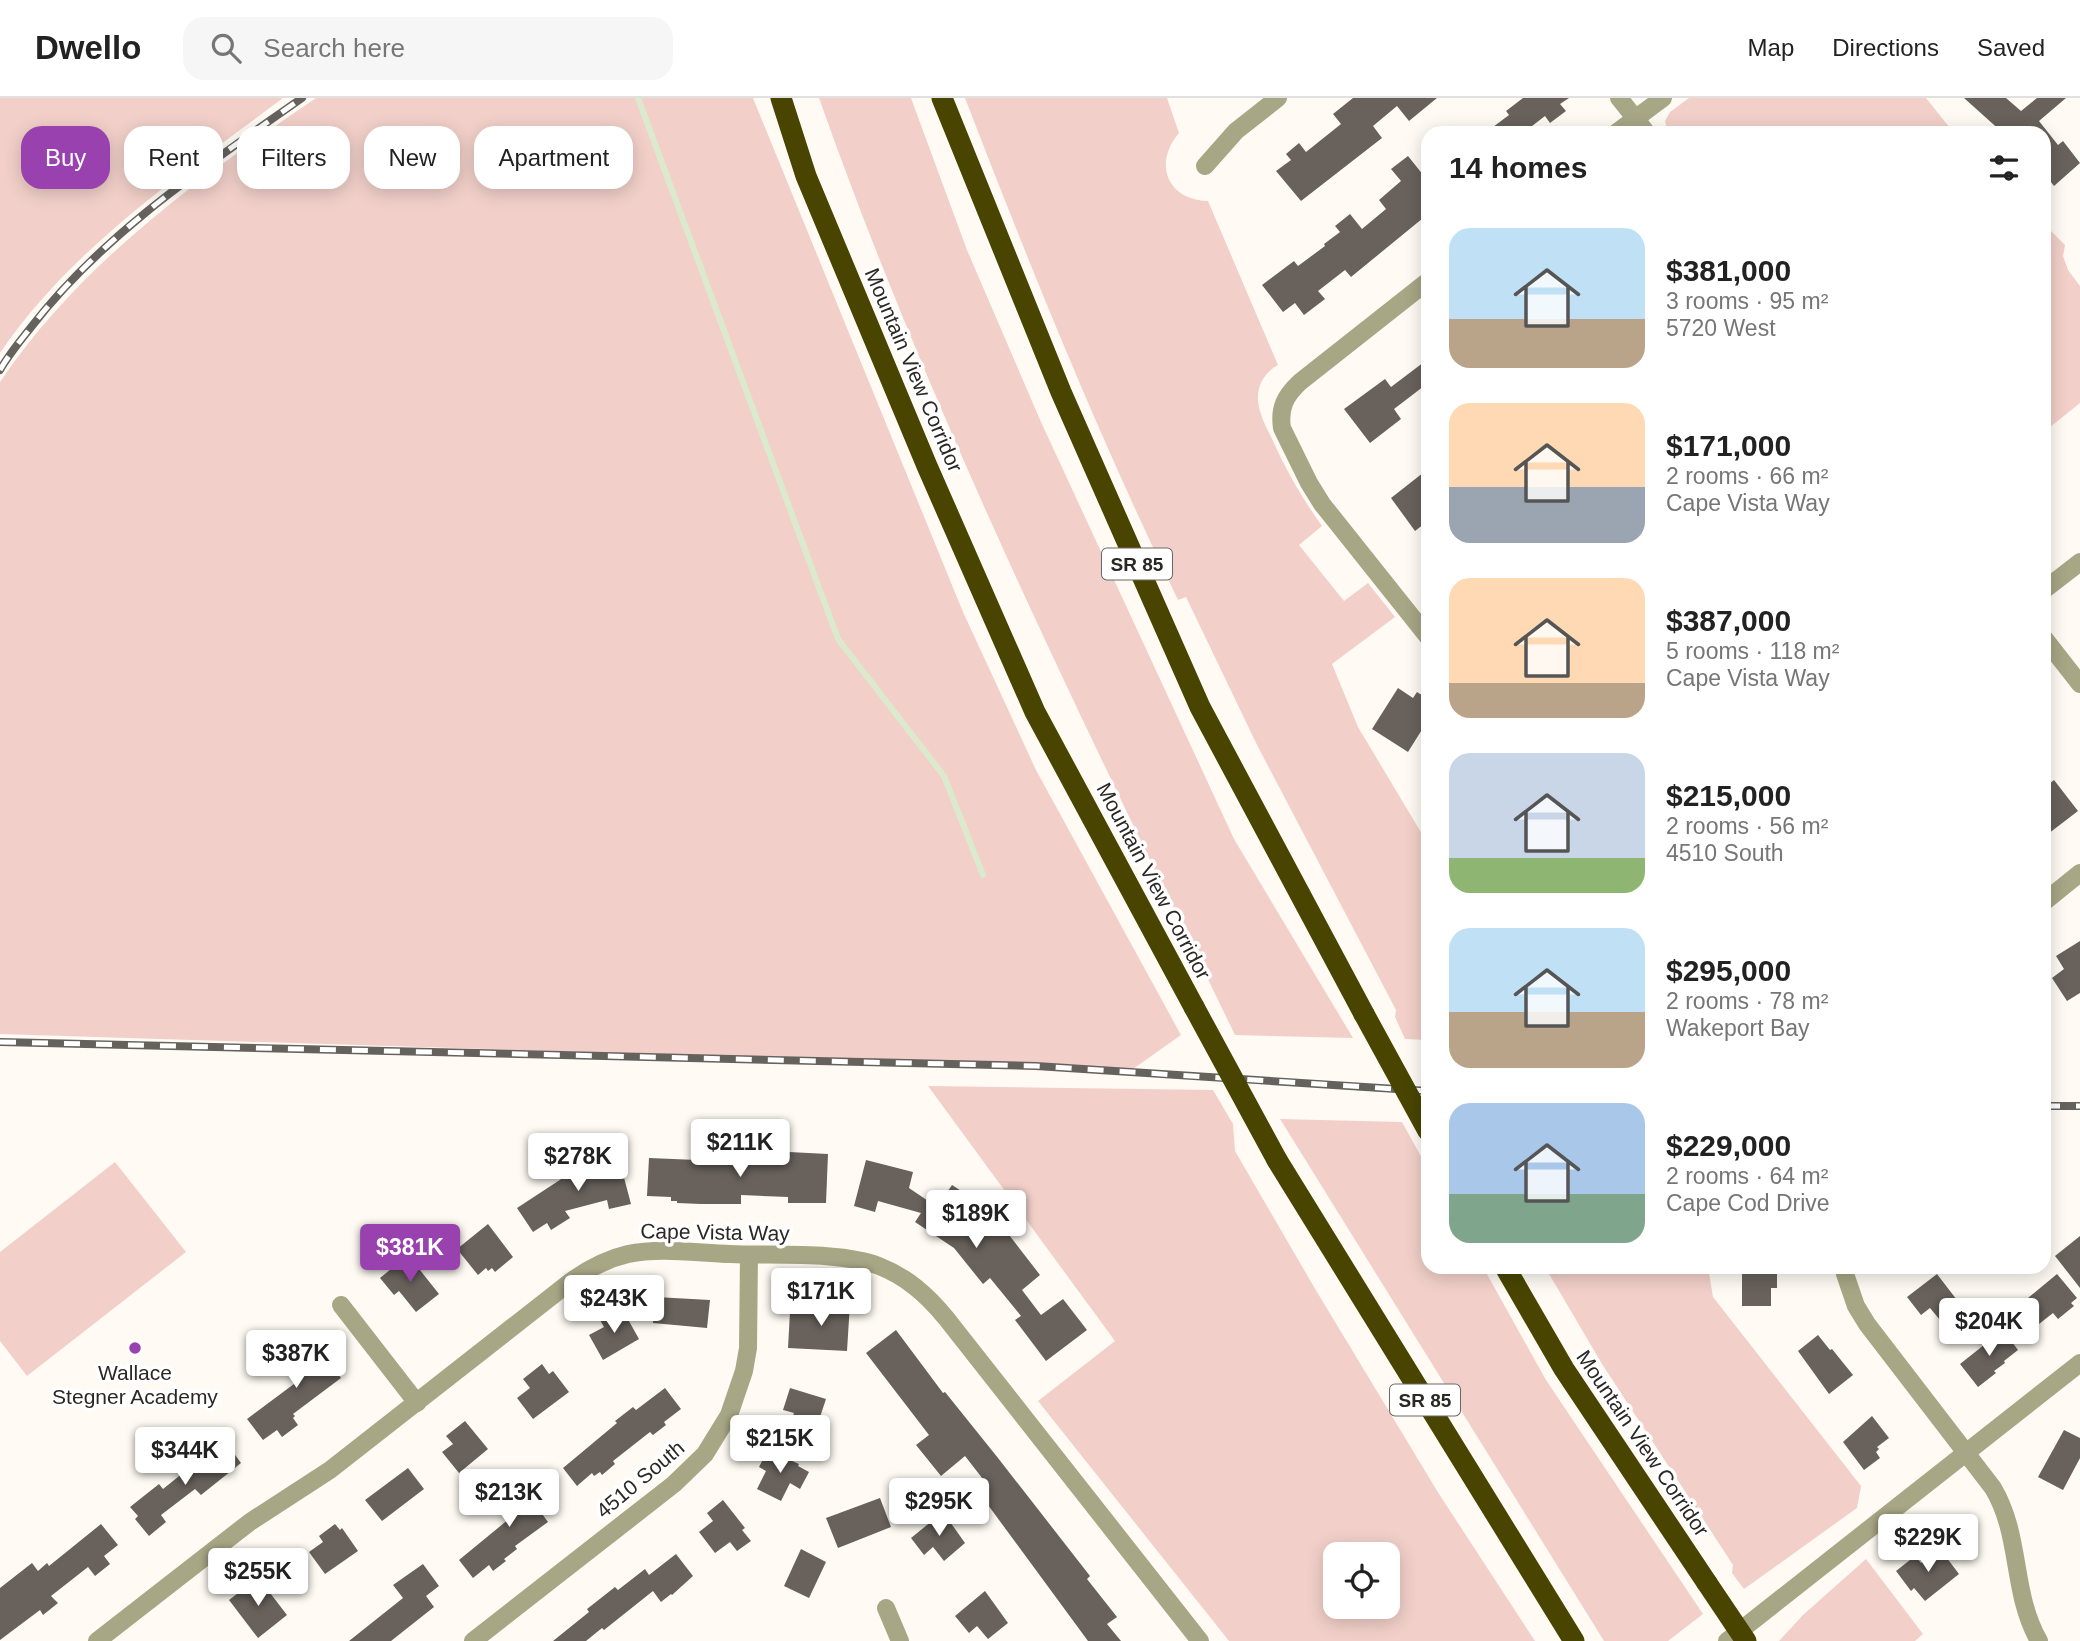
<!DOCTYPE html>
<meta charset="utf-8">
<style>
body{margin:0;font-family:Helvetica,sans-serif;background:#f6f6f6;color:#222;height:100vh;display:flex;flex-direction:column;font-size:26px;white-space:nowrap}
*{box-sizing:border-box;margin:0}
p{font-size:23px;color:#767676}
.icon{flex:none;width:38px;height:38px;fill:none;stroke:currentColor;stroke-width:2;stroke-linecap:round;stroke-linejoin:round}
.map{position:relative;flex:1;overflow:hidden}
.details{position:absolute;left:1421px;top:28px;width:630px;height:1148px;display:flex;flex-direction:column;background:#fff;border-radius:21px;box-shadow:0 4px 18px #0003}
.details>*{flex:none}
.guide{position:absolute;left:21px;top:28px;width:665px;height:63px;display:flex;gap:14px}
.fabs{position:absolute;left:1323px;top:1444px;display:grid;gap:14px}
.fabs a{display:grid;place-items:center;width:77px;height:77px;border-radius:14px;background:#fff;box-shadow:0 4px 18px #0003;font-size:35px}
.price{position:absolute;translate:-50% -60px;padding:0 16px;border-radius:7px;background:#fff;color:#222;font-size:23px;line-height:46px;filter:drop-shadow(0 2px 4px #0008)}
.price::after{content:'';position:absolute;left:50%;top:42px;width:21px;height:16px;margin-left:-10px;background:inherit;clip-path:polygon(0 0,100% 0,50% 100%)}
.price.selected{background:#9942af;color:#fff}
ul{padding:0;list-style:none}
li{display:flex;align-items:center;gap:21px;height:175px;padding:0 28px}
li span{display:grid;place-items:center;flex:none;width:196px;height:140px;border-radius:21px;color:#555}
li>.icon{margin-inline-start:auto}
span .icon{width:84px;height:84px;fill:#fffc;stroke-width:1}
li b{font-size:30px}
h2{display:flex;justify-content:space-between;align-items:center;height:84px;padding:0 28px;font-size:30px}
.tag{padding:0 24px;border-radius:21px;background:#fff;box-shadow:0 4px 18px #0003;font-size:24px;line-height:63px}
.tag.selected{background:#9942af;color:#fff}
header{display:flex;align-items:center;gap:42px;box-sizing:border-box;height:98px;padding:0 35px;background:#fff;border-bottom:2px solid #e0e0e0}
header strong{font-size:33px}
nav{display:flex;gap:38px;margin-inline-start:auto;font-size:24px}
.search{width:490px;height:63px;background:#f6f6f6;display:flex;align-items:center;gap:18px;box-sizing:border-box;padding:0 24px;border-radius:21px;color:#767676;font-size:26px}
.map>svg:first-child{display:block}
.green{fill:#f2d0c9;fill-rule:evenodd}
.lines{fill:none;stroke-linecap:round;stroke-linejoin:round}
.stream{stroke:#dbeacd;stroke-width:6}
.building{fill:#68615c}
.minor{stroke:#a7a685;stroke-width:18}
.highway{stroke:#494500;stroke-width:21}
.rail-casing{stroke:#65625e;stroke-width:8}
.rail{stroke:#fff;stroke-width:5;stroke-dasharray:16;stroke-linecap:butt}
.highway-bridge{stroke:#494500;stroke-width:21}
.poi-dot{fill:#9942af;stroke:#fff;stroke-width:2.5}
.labels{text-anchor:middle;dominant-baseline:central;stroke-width:7;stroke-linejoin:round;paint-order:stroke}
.shield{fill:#fff;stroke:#6a6866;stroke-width:2}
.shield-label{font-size:19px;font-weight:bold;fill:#2a2825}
.street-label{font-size:21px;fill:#2a2825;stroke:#fff}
.poi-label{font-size:21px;fill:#2a2825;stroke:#fff}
</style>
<header>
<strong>Dwello</strong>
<div class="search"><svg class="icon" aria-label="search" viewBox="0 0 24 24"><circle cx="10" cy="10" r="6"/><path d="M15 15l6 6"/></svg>Search here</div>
<nav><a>Map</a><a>Directions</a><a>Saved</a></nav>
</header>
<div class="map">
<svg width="2080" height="1543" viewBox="0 0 2080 1543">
<rect width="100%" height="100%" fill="#fffbf4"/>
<g class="green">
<path d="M0 0H283C182 76 72 149 0 255Z"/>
<path d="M316 0H753L963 514 1036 672 1181 937 1133 971 0 936V284C80 165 199 80 316 0Z"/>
<path d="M819 0H911L967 152 1041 324 1234 741 1353 940 1235 937C1086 630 933 323 819 0Z"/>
<path d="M965 0H1167L1179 35C1153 65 1167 102 1208 103L1278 267C1265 274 1257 287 1258 302 1259 317 1267 330 1273 343 1287 374 1302 400 1322 428L1299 447 1344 503 1368 485 1395 519 1332 566 1358 629 1428 746V942L1405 941 1395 919 1396 912 1258 649 1186 499 1178 502C1099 339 1030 169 965 0Z"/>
<path d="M1689 0H1926L1954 35H1668L1665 23 1670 14Z"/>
<path d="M2044 126 2065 147 2063 158 2068 172 2080 188V305L2044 334Z"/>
<path d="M928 988 1213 992 1233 1026 1235 1053 1314 1189 1439 1396 1535 1543H1229L1038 1303 1115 1243ZM1335 1456H1388V1508H1335Z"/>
<path d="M1280 1021 1402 1024 1428 1071V1169H1483L1546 1282 1703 1516 1668 1543H1604Z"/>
<path d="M115 1064 186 1154 27 1278 0 1243V1154Z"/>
<path d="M1545 1169H1708L1713 1199 1861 1388 1857 1410 1744 1491 1732 1475 1733 1467 1602 1266Z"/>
<path d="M1866 1461 1923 1536 1915 1543H1779L1803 1517Z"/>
</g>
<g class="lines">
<path class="stream" d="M638 0 838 541 944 678 983 777"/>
</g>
<g class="building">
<path d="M1353 0H1437L1409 23 1397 8 1373 28 1382 40 1301 103 1276 73 1291 62 1286 56 1299 45 1306 54 1341 26 1333 16Z"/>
<path d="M1523 0H1569L1560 6 1566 13 1550 25 1545 18 1523 35H1485L1509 17 1506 13Z"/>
<path d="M1964 0H2006L2021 13 2037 0H2066L2039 23 2058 47 2063 43 2080 65 2054 88 2044 75V35H2003Z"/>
<path d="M1408 58 1428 83V116L1351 179 1345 172 1318 193 1325 201 1304 217 1295 205 1283 214 1262 187 1294 163 1298 168 1325 148 1324 146 1340 134 1335 128 1350 116 1362 131 1386 111 1379 102 1401 83 1391 71Z"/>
<path d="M1428 261V285L1394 311 1401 321 1370 345 1344 311 1385 281 1391 289Z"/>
<path d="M1428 371V423L1415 433 1391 400Z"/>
<path d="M1398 590 1413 600 1417 594 1428 601V622L1408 654 1372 631Z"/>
<path d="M2054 682 2078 713 2044 739V690Z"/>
<path d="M2080 843V895L2067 903 2052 880 2064 871 2056 858Z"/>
<path d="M789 1054 828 1056 826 1105H788V1099L741 1097V1106H701L677 1105V1103H671V1099L647 1098 649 1060 721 1063V1056L789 1059Z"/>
<path d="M618 1057 631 1106 609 1111 607 1102 565 1113 570 1120 551 1132 547 1125 533 1134 517 1110 572 1074 571 1070Z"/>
<path d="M866 1062 913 1074 909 1090 937 1109 952 1087 989 1111 1040 1177 1022 1192 1041 1217 1063 1201 1087 1232 1046 1263 1015 1222 1021 1218 990 1180 983 1186 954 1150 915 1124 921 1115 878 1103 875 1114 854 1108Z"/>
<path d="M488 1126 513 1159 495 1174 492 1170 488 1173 486 1170 478 1177 457 1151Z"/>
<path d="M2080 1138V1190L2055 1158Z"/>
<path d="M408 1157 439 1196 416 1214 399 1193 394 1197 380 1180Z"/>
<path d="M1742 1169H1777V1190H1771V1208H1742Z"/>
<path d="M1937 1176 1960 1206 1940 1222 1930 1210 1921 1217 1907 1199Z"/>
<path d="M2057 1176 2077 1200 2071 1205 2074 1208 2058 1221 2053 1215 2039 1226 2022 1205Z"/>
<path d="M656 1199 710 1202 707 1230 653 1225Z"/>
<path d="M817 1203 850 1205 847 1253 788 1250 790 1214 817 1215Z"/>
<path d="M618 1211 622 1218 625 1216 639 1241 603 1262 589 1237 604 1229 600 1222Z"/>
<path d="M896 1232 943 1295 945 1294 998 1360 1090 1478 1087 1481 1117 1519 1107 1526 1121 1543H1088L977 1392 986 1385 965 1358 941 1378 916 1347 929 1337 866 1255Z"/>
<path d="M2003 1232 2018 1252 2004 1263 2005 1265 1994 1273 1996 1275 1978 1289 1960 1266Z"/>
<path d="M302 1237 314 1253 317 1251 322 1257 324 1256 341 1280 293 1316 295 1318 293 1320 298 1327 282 1339 277 1332 263 1342 247 1321 302 1280 282 1252Z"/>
<path d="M1818 1237 1830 1252 1832 1251 1853 1277 1829 1296 1798 1253Z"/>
<path d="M542 1266 549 1276 553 1273 569 1294 533 1321 517 1300 530 1290 523 1281Z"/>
<path d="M665 1290 681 1311 664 1324 666 1327 653 1337 650 1334 613 1363 615 1366 602 1377 600 1374 594 1378 592 1375 577 1388 563 1370 617 1325 615 1323 633 1309 636 1312Z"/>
<path d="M790 1290 826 1301 814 1337 789 1329 794 1315 783 1312Z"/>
<path d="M1872 1318 1889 1340 1877 1349 1879 1351 1876 1354 1880 1360 1864 1372 1843 1344Z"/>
<path d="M465 1323 488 1351 459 1375 442 1354 453 1346 446 1338Z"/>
<path d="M2064 1332 2080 1340V1360L2063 1392 2038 1379Z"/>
<path d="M224 1342 241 1365 201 1397 195 1391 161 1417 166 1424 149 1438 135 1421 138 1418 130 1409 159 1386 163 1391Z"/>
<path d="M768 1352 799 1366 798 1368 809 1374 800 1391 790 1385 781 1403 757 1391 766 1373 759 1369Z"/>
<path d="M408 1370 424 1391 382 1423 365 1402Z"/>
<path d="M533 1378 549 1399 537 1409 548 1424 515 1448 517 1451 504 1461 506 1463 493 1473 489 1467 473 1480 459 1462 515 1416 505 1402 507 1399Z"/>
<path d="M880 1400 891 1429 838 1450 826 1420Z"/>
<path d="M723 1402 745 1430 742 1432 751 1443 737 1453 730 1444 715 1455 699 1434 713 1423 707 1415Z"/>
<path d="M943 1414 965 1445 944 1463 933 1449 924 1457 911 1440Z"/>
<path d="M101 1426 118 1447 104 1458 110 1466 95 1478 88 1469 51 1498 58 1505 43 1517 40 1512 0 1542V1490L32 1465 38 1473 47 1465 49 1468Z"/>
<path d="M335 1426 340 1432 342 1430 358 1453 325 1476 309 1454 323 1444 319 1438Z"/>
<path d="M801 1451 826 1464 809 1500 784 1488Z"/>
<path d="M1940 1451 1959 1476 1925 1503 1914 1490 1911 1493 1896 1473 1915 1458 1921 1465Z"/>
<path d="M676 1456 693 1478 672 1497 671 1496 661 1504 653 1493 604 1532 602 1530 586 1543H553L589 1514 587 1511 615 1489 618 1492 645 1471 649 1477Z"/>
<path d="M423 1466 439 1488 426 1498 434 1509 391 1543H349L403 1500 393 1487Z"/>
<path d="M260 1482 287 1517 258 1540 229 1502 246 1489 248 1492Z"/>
<path d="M985 1493 1008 1525 988 1541 977 1528 969 1535 955 1518Z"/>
</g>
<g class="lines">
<g class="minor">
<path d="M1619 0 1647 35"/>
<path d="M1616 35 1663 0"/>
<path d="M1205 68 1236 33 1278 0"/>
<path d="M1428 183 1300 284C1285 298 1279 310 1282 330L1309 385 1322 406 1428 539"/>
<path d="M2044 492 2080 464"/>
<path d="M2044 540 2080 586"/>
<path d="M2044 804 2080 775"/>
<path d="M1845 1176 1856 1208 1867 1226 1993 1390C2022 1439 2011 1494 2039 1543"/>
<path d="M341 1207 417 1305"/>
<path d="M886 1510 900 1543"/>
<path d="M97 1543 250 1424 330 1372 570 1184C588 1171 606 1161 628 1156 660 1149 697 1155 730 1156 772 1158 841 1153 879 1168 907 1179 927 1197 946 1220L1200 1543"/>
<path d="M473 1543 674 1386 705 1356 729 1317 744 1273 748 1250 749 1157"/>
<path d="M1727 1543 2080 1265"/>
</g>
<g class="highway">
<path d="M781 0 806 78 927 368 1035 614 1194 909"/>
<path d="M942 0 1061 294 1200 609 1364 916"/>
<path d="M1277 1062 1574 1543"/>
<path d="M1505 1169 1564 1271 1707 1485"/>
</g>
<g class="rail-casing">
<g id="rail">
<path d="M0 272C9 256 21 242 32 228 104 135 207 67 302 0"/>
<path d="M0 944 1036 968 1428 993"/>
<path d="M2044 1008H2080"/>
</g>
</g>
<use href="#rail" class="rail"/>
<g class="highway-bridge">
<path d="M1194 909 1277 1062"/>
<path d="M1364 916 1428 1033"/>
<path d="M1707 1485 1746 1543"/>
</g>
</g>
<circle class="poi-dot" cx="135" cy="1250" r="7"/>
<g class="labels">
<g class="shield">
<rect x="1102" y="450.5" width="70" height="31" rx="5"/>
<rect x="1390" y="1286.5" width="70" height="31" rx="5"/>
</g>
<g class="shield-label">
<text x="1137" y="466">SR 85</text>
<text x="1425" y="1302">SR 85</text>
</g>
<g class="street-label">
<text transform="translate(914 272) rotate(67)">Mountain View Corridor</text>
<text transform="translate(1154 783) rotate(62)">Mountain View Corridor</text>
<text transform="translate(715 1134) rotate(1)">Cape Vista Way</text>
<text transform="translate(1643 1345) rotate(56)">Mountain View Corridor</text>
<text transform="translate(640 1381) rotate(-40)">4510 South</text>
</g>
<g class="poi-label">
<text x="135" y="1274">Wallace<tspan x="135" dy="24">Stegner Academy</tspan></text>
</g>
</g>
</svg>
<div class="fabs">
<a><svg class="icon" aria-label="locate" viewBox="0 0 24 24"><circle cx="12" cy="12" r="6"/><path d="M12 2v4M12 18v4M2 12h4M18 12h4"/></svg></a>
</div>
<b class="price" style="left:740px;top:1081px">$211K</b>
<b class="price" style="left:578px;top:1095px">$278K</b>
<b class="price" style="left:976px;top:1152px">$189K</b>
<b class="price selected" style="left:410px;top:1186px">$381K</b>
<b class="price" style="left:821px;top:1230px">$171K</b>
<b class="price" style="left:614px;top:1237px">$243K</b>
<b class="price" style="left:1989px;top:1260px">$204K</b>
<b class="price" style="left:296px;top:1292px">$387K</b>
<b class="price" style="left:780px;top:1377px">$215K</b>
<b class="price" style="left:185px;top:1389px">$344K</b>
<b class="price" style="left:509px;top:1431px">$213K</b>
<b class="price" style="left:939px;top:1440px">$295K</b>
<b class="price" style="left:1928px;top:1476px">$229K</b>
<b class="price" style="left:258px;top:1510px">$255K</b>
<div class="guide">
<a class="tag selected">Buy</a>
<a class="tag">Rent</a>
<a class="tag">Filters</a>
<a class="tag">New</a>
<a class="tag">Apartment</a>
</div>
<section class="details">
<h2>14 homes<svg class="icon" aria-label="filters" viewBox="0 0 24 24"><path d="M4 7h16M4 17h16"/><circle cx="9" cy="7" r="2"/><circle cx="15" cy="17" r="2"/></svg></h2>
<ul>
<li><span style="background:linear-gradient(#bfe0f5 65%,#b9a48a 0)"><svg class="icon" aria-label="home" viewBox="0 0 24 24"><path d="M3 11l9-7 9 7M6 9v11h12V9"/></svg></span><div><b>$381,000</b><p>3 rooms · 95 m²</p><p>5720 West</p></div></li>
<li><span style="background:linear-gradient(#ffd9b3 60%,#9aa5b1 0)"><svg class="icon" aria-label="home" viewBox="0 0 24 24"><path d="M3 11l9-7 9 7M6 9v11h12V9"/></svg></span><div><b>$171,000</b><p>2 rooms · 66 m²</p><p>Cape Vista Way</p></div></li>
<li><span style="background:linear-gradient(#ffd9b3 75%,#b9a48a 0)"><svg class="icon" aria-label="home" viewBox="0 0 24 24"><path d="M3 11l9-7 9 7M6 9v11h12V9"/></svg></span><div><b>$387,000</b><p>5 rooms · 118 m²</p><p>Cape Vista Way</p></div></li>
<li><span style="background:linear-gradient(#c9d6e8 75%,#8fb573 0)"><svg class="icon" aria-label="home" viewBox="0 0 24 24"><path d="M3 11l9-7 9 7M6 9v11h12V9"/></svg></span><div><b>$215,000</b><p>2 rooms · 56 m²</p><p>4510 South</p></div></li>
<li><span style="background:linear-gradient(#bfe0f5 60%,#b9a48a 0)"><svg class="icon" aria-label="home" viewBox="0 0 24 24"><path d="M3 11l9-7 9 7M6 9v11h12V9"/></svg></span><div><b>$295,000</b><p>2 rooms · 78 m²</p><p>Wakeport Bay</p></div></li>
<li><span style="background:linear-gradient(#a9c7e8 65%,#7fa58c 0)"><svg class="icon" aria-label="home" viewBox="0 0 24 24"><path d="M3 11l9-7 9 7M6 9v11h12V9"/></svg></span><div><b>$229,000</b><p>2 rooms · 64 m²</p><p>Cape Cod Drive</p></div></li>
</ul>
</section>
</div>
